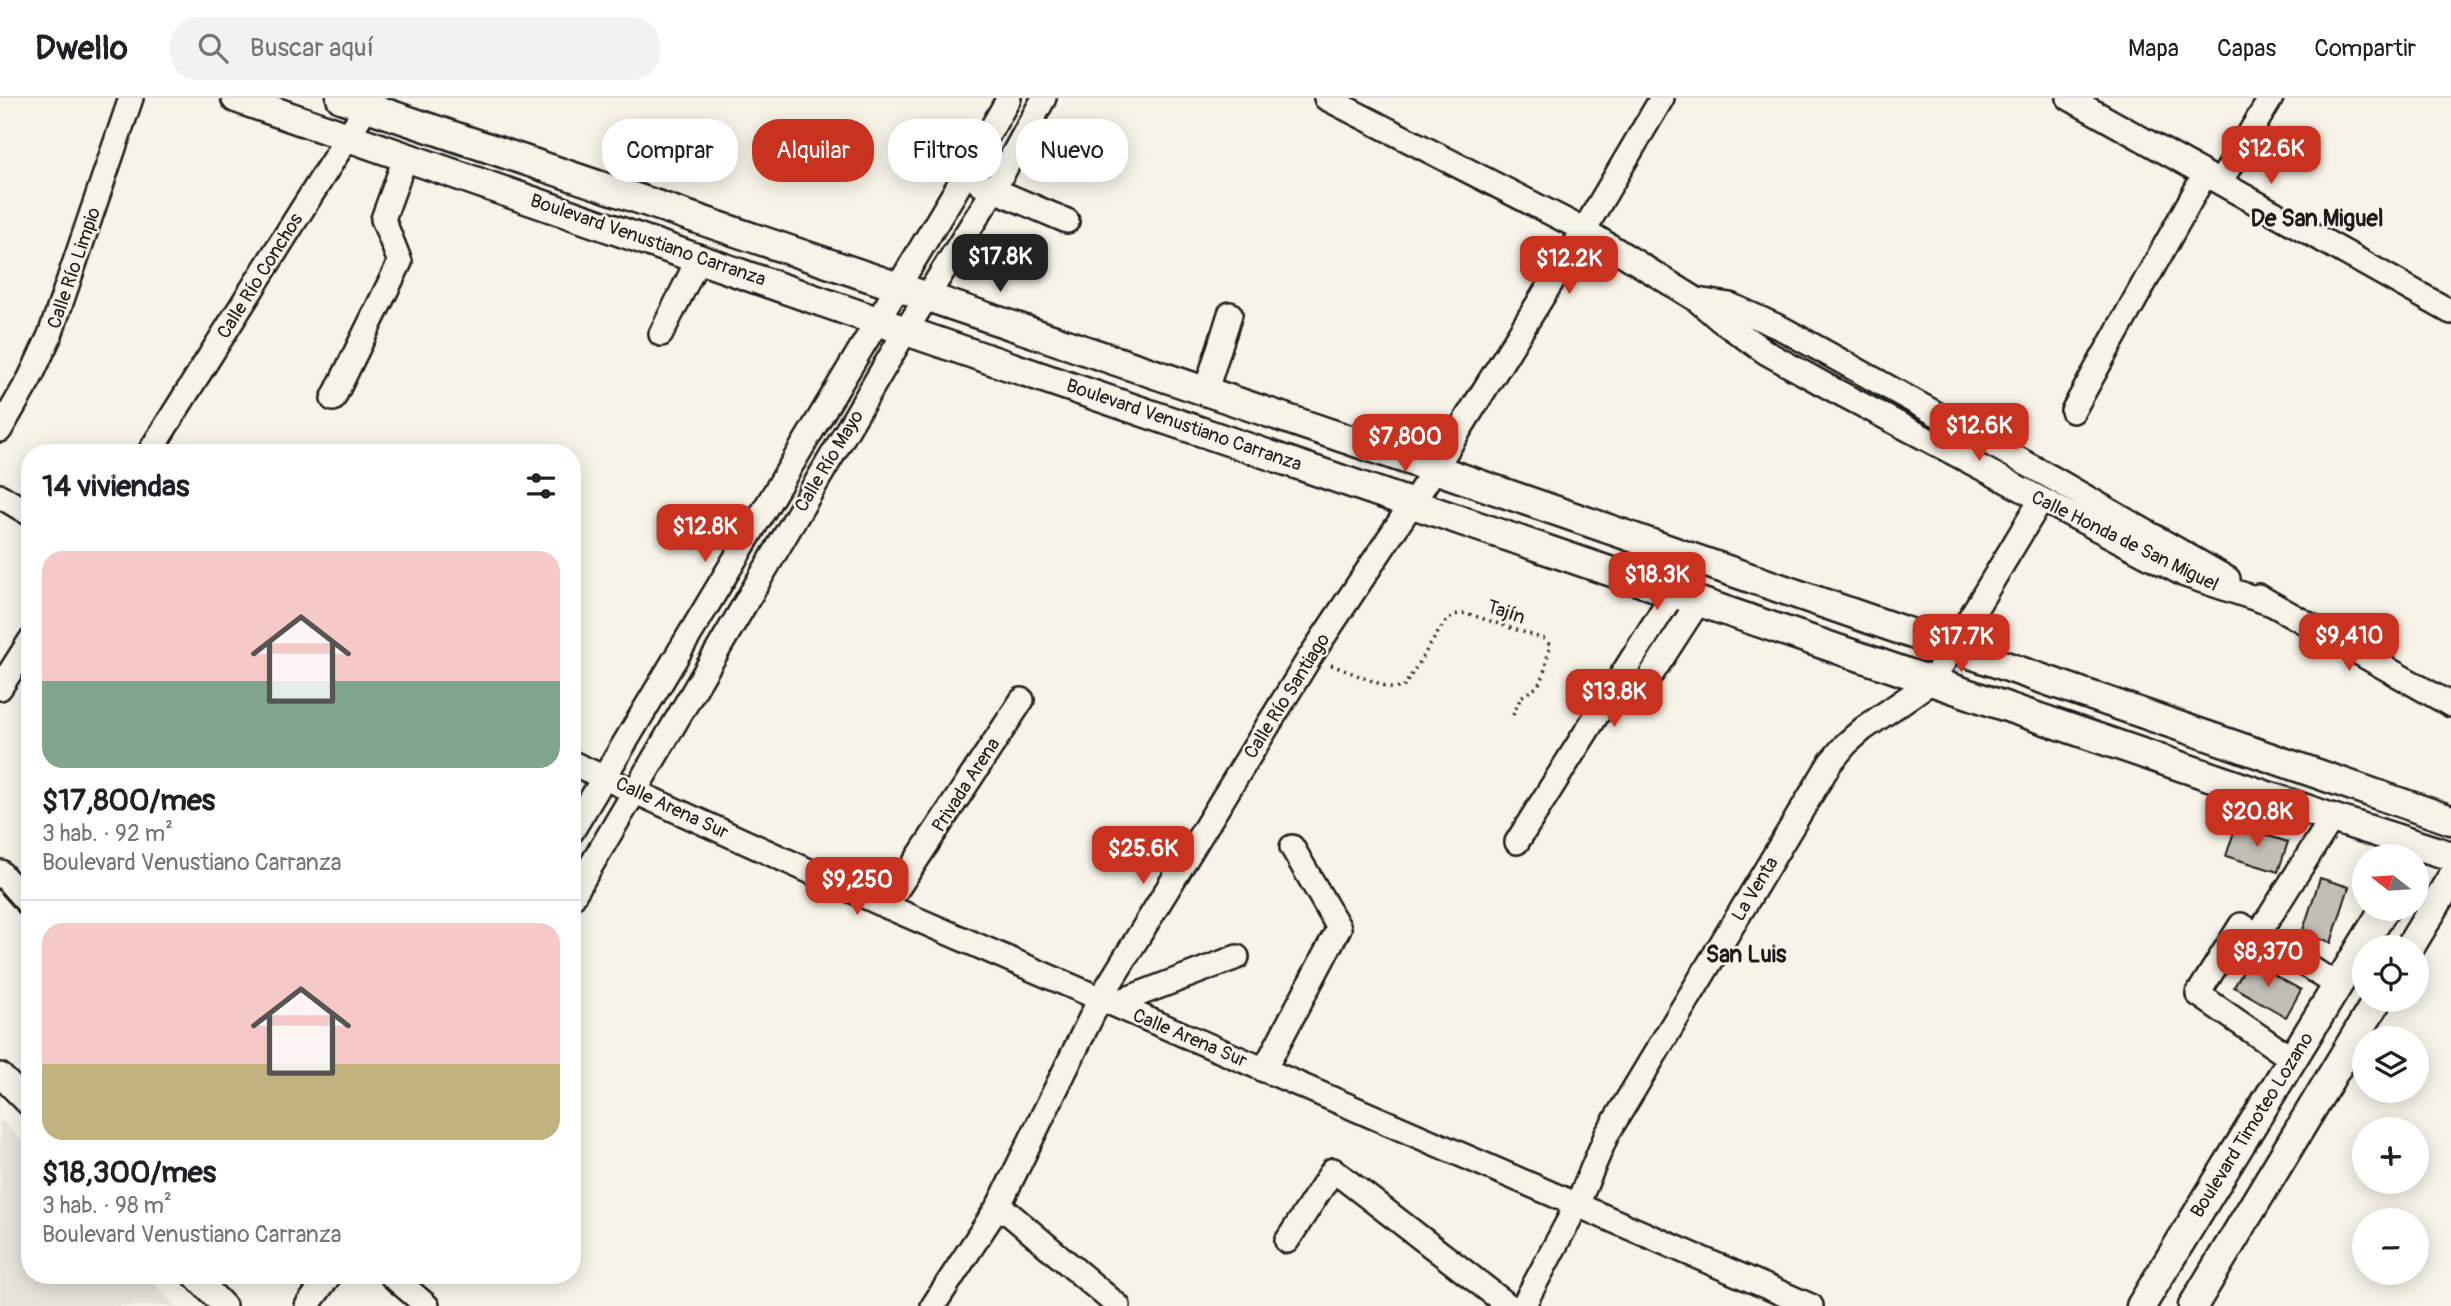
<!DOCTYPE html>
<html lang="es">
<meta charset="utf-8">
<style>
body{margin:0;font-family:Pangolin,sans-serif;background:#f2f2f2;color:#202124;height:100vh;display:flex;flex-direction:column;font-size:26px;white-space:nowrap}
*{box-sizing:border-box;margin:0}
p{font-size:23px;color:#757577}
.icon{flex:none;width:38px;height:38px;fill:none;stroke:currentColor;stroke-width:2;stroke-linecap:round;stroke-linejoin:round}
.map{position:relative;flex:1;overflow:hidden}
.side{position:absolute;left:21px;top:346px;width:560px;height:840px;display:flex;flex-direction:column;background:#fff;border-radius:28px;box-shadow:0 4px 18px #0003}
.side>*{flex:none}
.banner{position:absolute;left:602px;top:21px;width:665px;height:63px;display:flex;gap:14px}
.needle{width:46px;rotate:287deg}
.buttons{position:absolute;left:2352px;top:746px;display:grid;gap:14px}
.buttons a{display:grid;place-items:center;width:77px;height:77px;border-radius:50%;background:#fff;box-shadow:0 4px 18px #0003;font-size:35px}
.price{position:absolute;translate:-50% -60px;padding:0 16px;border-radius:14px;background:#c8321e;color:#fff;font-size:23px;line-height:46px;filter:drop-shadow(0 2px 4px #0008)}
.price::after{content:'';position:absolute;left:50%;top:42px;width:21px;height:16px;margin-left:-10px;background:inherit;clip-path:polygon(0 0,100% 0,50% 100%)}
.price.active{background:#222;color:#fff}
ul{padding:0;list-style:none}
li{display:grid;align-content:center;gap:14px;height:371px;padding:0 21px}
li+li{border-top:2px solid #e0e0e0}
li span{display:grid;place-items:center;height:217px;border-radius:21px;color:#555}
li>.icon{margin-inline-start:auto}
span .icon{width:126px;height:126px;fill:#fffc;stroke-width:1}
li b{font-size:30px}
h2{display:flex;justify-content:space-between;align-items:center;height:84px;padding:0 21px;font-size:30px}
.tag{padding:0 24px;border-radius:28px;background:#fff;box-shadow:0 4px 18px #0003;font-size:24px;line-height:63px}
.tag.active{background:#c8321e;color:#fff}
header{display:flex;align-items:center;gap:42px;box-sizing:border-box;height:98px;padding:0 35px;background:#fff;border-bottom:2px solid #e0e0e0}
header strong{font-size:33px}
nav{display:flex;gap:38px;margin-inline-start:auto;font-size:24px}
.search{width:490px;height:63px;background:#f2f2f2;display:flex;align-items:center;gap:18px;box-sizing:border-box;padding:0 24px;border-radius:28px;color:#757577;font-size:26px}
.map>svg:first-child{display:block}
.built{fill:#e6e3d9}
.building{fill:#c0beb5;stroke:#1c1c1c;stroke-width:2}
.lines{fill:none;stroke-linecap:round;stroke-linejoin:round}
.minor-casing{stroke:#1c1c1c;stroke-width:28}
.major-casing{stroke:#1c1c1c;stroke-width:33}
.path{stroke:#1c1c1c;stroke-width:3.5;stroke-dasharray:2 5;stroke-linecap:butt}
.minor{stroke:#f7f3e8;stroke-width:23}
.major{stroke:#f7f3e8;stroke-width:28}
.labels{text-anchor:middle;dominant-baseline:central;stroke-width:5;stroke-linejoin:round;paint-order:stroke}
.street-label{font-size:19px;fill:#1c1c1c;stroke:#f7f3e8}
.quarter-label{font-size:23px;font-weight:bold;fill:#1c1c1c;stroke:#f7f3e8}
</style>
<header>
<strong>Dwello</strong>
<div class="search"><svg class="icon" aria-label="search" viewBox="0 0 24 24"><circle cx="10" cy="10" r="6"/><path d="M15 15l6 6"/></svg>Buscar aquí</div>
<nav><a>Mapa</a><a>Capas</a><a>Compartir</a></nav>
</header>
<div class="map">
<svg width="2451" height="1208" viewBox="0 0 2451 1208">
<rect width="100%" height="100%" fill="#f7f3e8"/>
<filter id="ink" filterUnits="userSpaceOnUse"><feTurbulence type="fractalNoise" baseFrequency=".0143" numOctaves="2"/><feDisplacementMap in="SourceGraphic" scale="14" xChannelSelector="R" yChannelSelector="G"/><feConvolveMatrix kernelMatrix="1 2 1 2 8 2 1 2 1" color-interpolation-filters="sRGB"/></filter>
<g filter="url(#ink)">
<path class="built" d="M0 1020 30 1052V1178H147L175 1208H0Z"/>
<g class="building">
<path d="M2236 728 2288 744 2278 774 2226 758Z"/>
<path d="M2320 780 2349 789 2331 845 2302 835Z"/>
<path d="M2249 863 2301 892 2286 919 2234 889Z"/>
</g>
<g class="lines">
<g class="minor-casing">
<g id="minor">
<path d="M1326 0 1584 132 1697 202 1720 222 1767 255 1834 292 2185 477 2269 505"/>
<path d="M2069 0 2451 214"/>
<path d="M2220 84 2271 0"/>
<path d="M980 86 1067 123"/>
<path d="M1697 202 1730 207 1783 231 2056 382 2228 481"/>
<path d="M661 236 699 160"/>
<path d="M1206 292 1230 216"/>
<path d="M333 301 400 164 383 121 406 58"/>
<path d="M2073 313 2205 76"/>
<path d="M0 332 30 280 50 237 131 0"/>
<path d="M149 355 372 0"/>
<path d="M0 398 30 416"/>
<path d="M2258 498 2451 607"/>
<path d="M1653 574 1699 503"/>
<path d="M0 590 30 543"/>
<path d="M572 665 886 808 1811 1208"/>
<path d="M2332 720 2258 837 2337 887"/>
<path d="M572 733 965 77 1009 0"/>
<path d="M1517 744 1674 494"/>
<path d="M0 774 30 808"/>
<path d="M572 800 906 232 993 93 1044 0"/>
<path d="M886 808 1022 602"/>
<path d="M2258 837 2241 827 2198 896 2292 961"/>
<path d="M1113 906 1237 859"/>
<path d="M1264 972 1339 830 1292 749"/>
<path d="M0 977 30 1007"/>
<path d="M999 1107 1118 1208"/>
<path d="M1287 1143 1333 1072 1509 1208"/>
<path d="M195 1178 224 1208"/>
<path d="M392 1178 427 1208"/>
<path d="M307 1208 329 1178"/>
<path d="M933 1208 999 1107 1100 901 1310 559 1435 371 1584 132 1662 0"/>
<path d="M1523 1208 1577 1107 1607 1036 1830 665 1846 646 1863 631 1932 583 2041 402"/>
</g>
</g>
<g class="major-casing">
<g id="major">
<path d="M236 0 877 223 2332 720 2451 758"/>
<path d="M341 0 1435 371 2451 722"/>
<path d="M2410 849 2451 781"/>
<path d="M2141 1208 2385 810"/>
<path d="M2193 1208 2378 901"/>
</g>
</g>
<path class="path" d="M1331 567 1391 590H1403L1444 525 1453 517 1466 515 1544 541 1550 547 1543 579 1537 589 1521 599 1512 619"/>
<use href="#minor" class="minor"/>
<use href="#major" class="major"/>
</g>
</g>
<g class="labels">
<g class="street-label">
<text transform="translate(648 142) rotate(19)">Boulevard Venustiano Carranza</text>
<text transform="translate(74 170) rotate(-71)">Calle Río Limpio</text>
<text transform="translate(260 178) rotate(-58)">Calle Río Conchos</text>
<text transform="translate(1184 327) rotate(19)">Boulevard Venustiano Carranza</text>
<text transform="translate(829 363) rotate(-59)">Calle Río Mayo</text>
<text transform="translate(2125 443) rotate(26)">Calle Honda de San Miguel</text>
<text transform="translate(1506 514) rotate(19)">Tajín</text>
<text transform="translate(1287 598) rotate(-58)">Calle Río Santiago</text>
<text transform="translate(966 687) rotate(-57)">Privada Arena</text>
<text transform="translate(672 710) rotate(25)">Calle Arena Sur</text>
<text transform="translate(1755 791) rotate(-59)">La Venta</text>
<text transform="translate(1190 940) rotate(23)">Calle Arena Sur</text>
<text transform="translate(2252 1027) rotate(-58)">Boulevard Timoteo Lozano</text>
</g>
<g class="quarter-label">
<text x="2317" y="120">De San Miguel</text>
<text x="1746" y="856">San Luis</text>
</g>
</g>
</svg>
<div class="buttons">
<a><svg class="needle" viewBox="-14 -14 28 28"><path d="M0-13l5 13h-10z" fill="#e53935"/><path d="M0 13l5-13h-10z" fill="#757577"/></svg></a>
<a><svg class="icon" aria-label="locate" viewBox="0 0 24 24"><circle cx="12" cy="12" r="6"/><path d="M12 2v4M12 18v4M2 12h4M18 12h4"/></svg></a>
<a><svg class="icon" aria-label="layers" viewBox="0 0 24 24"><path d="M12 4l9 5-9 5-9-5zM3 14l9 5 9-5"/></svg></a>
<a>+</a>
<a>−</a>
</div>
<b class="price" style="left:2271px;top:88px">$12.6K</b>
<b class="price active" style="left:1000px;top:196px">$17.8K</b>
<b class="price" style="left:1569px;top:198px">$12.2K</b>
<b class="price" style="left:1979px;top:365px">$12.6K</b>
<b class="price" style="left:1405px;top:376px">$7,800</b>
<b class="price" style="left:705px;top:466px">$12.8K</b>
<b class="price" style="left:1657px;top:514px">$18.3K</b>
<b class="price" style="left:2349px;top:575px">$9,410</b>
<b class="price" style="left:1961px;top:576px">$17.7K</b>
<b class="price" style="left:1614px;top:631px">$13.8K</b>
<b class="price" style="left:2257px;top:751px">$20.8K</b>
<b class="price" style="left:1143px;top:788px">$25.6K</b>
<b class="price" style="left:857px;top:819px">$9,250</b>
<b class="price" style="left:2268px;top:891px">$8,370</b>
<div class="banner">
<a class="tag">Comprar</a>
<a class="tag active">Alquilar</a>
<a class="tag">Filtros</a>
<a class="tag">Nuevo</a>
</div>
<section class="side">
<h2>14 viviendas<svg class="icon" aria-label="filters" viewBox="0 0 24 24"><path d="M4 7h16M4 17h16"/><circle cx="9" cy="7" r="2"/><circle cx="15" cy="17" r="2"/></svg></h2>
<ul>
<li><span style="background:linear-gradient(#f6c9c9 60%,#7fa58c 0)"><svg class="icon" aria-label="home" viewBox="0 0 24 24"><path d="M3 11l9-7 9 7M6 9v11h12V9"/></svg></span><div><b>$17,800/mes</b><p>3 hab. · 92 m²</p><p>Boulevard Venustiano Carranza</p></div></li>
<li><span style="background:linear-gradient(#f6c9c9 65%,#c2b280 0)"><svg class="icon" aria-label="home" viewBox="0 0 24 24"><path d="M3 11l9-7 9 7M6 9v11h12V9"/></svg></span><div><b>$18,300/mes</b><p>3 hab. · 98 m²</p><p>Boulevard Venustiano Carranza</p></div></li>
</ul>
</section>
</div>
